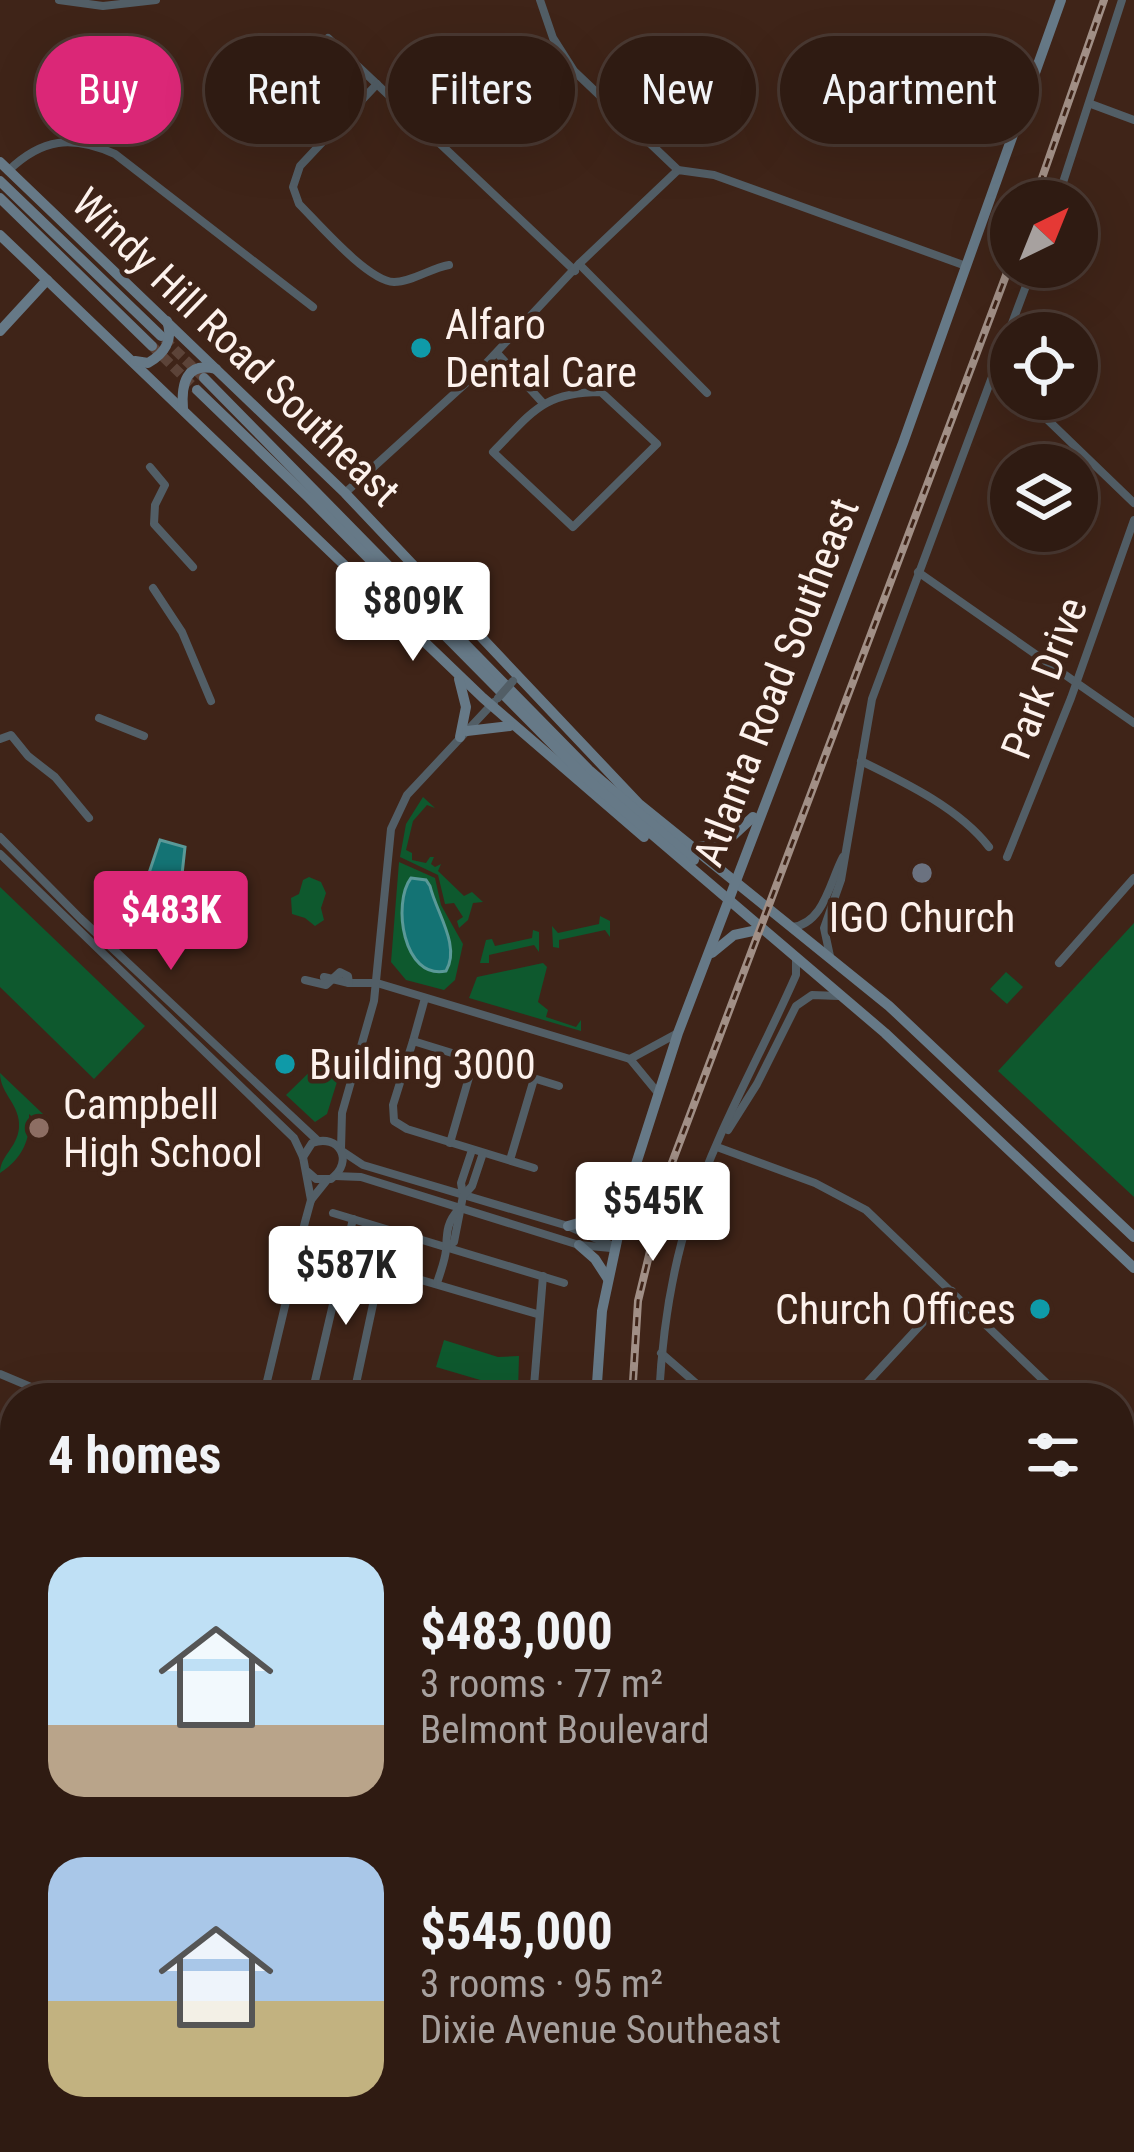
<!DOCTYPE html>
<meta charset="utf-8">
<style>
body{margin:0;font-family:"Roboto Condensed",sans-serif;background:#3b2820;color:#f1f3f6;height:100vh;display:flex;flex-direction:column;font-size:45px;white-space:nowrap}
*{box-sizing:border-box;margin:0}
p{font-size:39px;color:#a7a19f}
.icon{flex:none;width:66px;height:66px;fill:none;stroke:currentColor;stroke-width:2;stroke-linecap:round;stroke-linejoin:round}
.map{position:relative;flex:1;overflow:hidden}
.panel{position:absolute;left:0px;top:1383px;width:1134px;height:771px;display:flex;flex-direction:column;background:#2f1b12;border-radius:48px 48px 0 0;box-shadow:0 12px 48px #0002,0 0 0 3px #4a3932}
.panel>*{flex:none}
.banner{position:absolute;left:36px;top:36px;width:1062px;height:108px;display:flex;gap:24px}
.needle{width:78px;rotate:43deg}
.controls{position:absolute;left:990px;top:180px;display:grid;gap:24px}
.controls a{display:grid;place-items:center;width:108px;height:108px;border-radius:50%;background:#2f1b12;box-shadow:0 12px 48px #0002,0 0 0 3px #4a3932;font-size:60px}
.price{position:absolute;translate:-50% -102px;padding:0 27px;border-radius:12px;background:#fff;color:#222;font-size:39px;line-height:78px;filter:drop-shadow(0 3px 6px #0008)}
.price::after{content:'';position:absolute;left:50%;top:72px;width:36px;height:27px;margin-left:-18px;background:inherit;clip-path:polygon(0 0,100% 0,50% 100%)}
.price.on{background:#db2777;color:#fff}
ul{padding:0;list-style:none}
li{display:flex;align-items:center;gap:36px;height:300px;padding:0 48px}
li span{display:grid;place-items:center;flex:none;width:336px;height:240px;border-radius:36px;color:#555}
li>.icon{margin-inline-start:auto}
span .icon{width:144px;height:144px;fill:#fffc;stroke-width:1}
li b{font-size:51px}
h2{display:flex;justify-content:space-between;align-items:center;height:144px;padding:0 48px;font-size:51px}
.tag{padding:0 42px;border-radius:54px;background:#2f1b12;box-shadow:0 12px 48px #0002,0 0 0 3px #4a3932;font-size:42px;line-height:108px}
.tag.on{background:#db2777;color:#fff}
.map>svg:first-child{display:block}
.green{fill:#0e592e}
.water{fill:#147374;stroke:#5a9998;stroke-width:3}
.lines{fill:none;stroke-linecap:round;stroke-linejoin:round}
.secondary-tunnel{stroke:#5c4338;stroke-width:10;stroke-dasharray:10 5;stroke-linecap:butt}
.street{stroke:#525e66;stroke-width:8}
.secondary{stroke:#667987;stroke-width:10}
.rail-casing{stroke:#a18f86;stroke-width:8}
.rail{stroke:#3f2418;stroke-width:3;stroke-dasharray:9;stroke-linecap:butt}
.street-bridge{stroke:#525e66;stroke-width:8}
.culture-dot{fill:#0f9aa8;stroke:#3f2418;stroke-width:4.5}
.worship-dot{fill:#6b7280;stroke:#3f2418;stroke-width:4.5}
.education-dot{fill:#8d6e63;stroke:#3f2418;stroke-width:4.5}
.labels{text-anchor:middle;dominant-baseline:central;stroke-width:9;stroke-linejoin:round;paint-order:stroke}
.poi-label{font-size:42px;fill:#fdf2ed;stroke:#3f2418;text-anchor:start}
.street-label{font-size:42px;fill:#fdf2ed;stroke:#3f2418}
</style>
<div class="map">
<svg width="1134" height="2152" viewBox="0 0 1134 2152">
<rect width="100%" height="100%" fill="#3f2418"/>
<g class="green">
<path d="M423 797 435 808 427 805 413 821 406 850 412 853V860L426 863 430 857H434L431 864 435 867 441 864 438 871 464 896 472 892 483 902 473 903 468 920 459 928 457 921 463 917 454 903 445 904 438 875 400 857 406 824Z"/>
<path d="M399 862 435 878 441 905 463 944 455 980 444 990 406 980 391 962Z"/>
<path d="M309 877 321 882 326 893 321 908 324 920 315 926 305 918 292 914 291 898 299 894 303 880Z"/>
<path d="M0 887 145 1026 94 1079 0 987Z"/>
<path d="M600 916 610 921V937L605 930 559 940V948L553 947 552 926 558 933 599 924Z"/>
<path d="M1134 923V1197L998 1071Z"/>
<path d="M533 930 539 932V952L534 945 489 955V963H480L486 940 492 939 495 946 532 938Z"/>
<path d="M543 963 547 967 538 1002 548 1010 546 1017 576 1027 581 1020V1031L469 998 477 977Z"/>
<path d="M1006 972 1023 987 1007 1004 990 989Z"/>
<path d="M331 1051 345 1056 327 1114 315 1122 286 1095Z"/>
<path d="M0 1073 43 1114 37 1121 29 1114C31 1140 22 1159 0 1173 0 1156 17 1148 19 1128 21 1105 0 1094 0 1073Z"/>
<path d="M444 1340 498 1357 519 1356 518 1391 436 1367Z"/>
<path d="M98 2139H184L168 2152H112Z"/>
</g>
<g class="water">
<path d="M343 69 356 80C324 110 325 107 288 85L330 81Z"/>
<path d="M160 840 185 847 178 911 151 918 140 900Z"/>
<path d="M411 878 426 880 430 886C436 912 461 946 446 971 403 980 392 903 411 878Z"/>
</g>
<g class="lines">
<g class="secondary-tunnel">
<path d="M164 339 204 378"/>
<path d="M152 346 197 390"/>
</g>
<g class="street">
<path d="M59 0 103 6 156 0"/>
<path d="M540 0 553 38 574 71 678 170"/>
<path d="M328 38 575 271"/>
<path d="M377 84 300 166 293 187 299 204C319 224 368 281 394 282 412 282 431 268 449 265"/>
<path d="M1091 104 1134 120"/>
<path d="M8 171C42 138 72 135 115 154L313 307"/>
<path d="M1057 201 1122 0"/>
<path d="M579 264 707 393"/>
<path d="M497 353 542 402"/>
<path d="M993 375 1011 385"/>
<path d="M601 392 657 444 573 527 493 452C532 413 542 392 601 392Z"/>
<path d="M1026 399 1134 503"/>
<path d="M150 467 165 485 155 505 154 524 193 567"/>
<path d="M345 493 477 373 579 264 678 170 714 175 966 266"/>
<path d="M918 572 1134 723"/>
<path d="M153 588 182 632 211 701"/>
<path d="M99 718 144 736"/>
<path d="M0 739 11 735 28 756 55 777 89 818"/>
<path d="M861 761C904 782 959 808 989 847"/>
<path d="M0 837 80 918 317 1140"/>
<path d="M0 854 294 1138 303 1157 311 1200"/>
<path d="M1007 857 1071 698 1134 520"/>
<path d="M792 927C824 924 830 881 843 857"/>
<path d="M830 956 824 928 841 880 872 699 1033 267"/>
<path d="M1059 963 1134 878"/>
<path d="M324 977 349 983H377L630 1059 658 1093"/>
<path d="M305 980 326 985 340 972 348 976 349 983"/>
<path d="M413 1041 425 998"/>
<path d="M630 1059 676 1034"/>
<path d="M728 1130 757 1084 796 1006 812 995 839 996"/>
<path d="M450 1143 474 1060"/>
<path d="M717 1147 815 1183 866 1210 1062 1398"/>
<path d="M341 1149 342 1113 374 1001 391 829 407 795 494 702"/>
<path d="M342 1151 363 1165 568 1226 615 1247"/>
<path d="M303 1157 312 1143C339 1133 355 1161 331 1179H316L308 1172"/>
<path d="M510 1160 534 1079"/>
<path d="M534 1168 407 1129 394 1121 393 1105 413 1041 559 1086"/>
<path d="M335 1176 361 1177 579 1245 611 1248"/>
<path d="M463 1195 461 1183 472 1150"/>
<path d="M333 1213 564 1283"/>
<path d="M448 1246 454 1242 463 1196 472 1186 483 1153"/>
<path d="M343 1257 537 1314"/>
<path d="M437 1283C440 1273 445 1261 446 1250 447 1233 446 1223 459 1209"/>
<path d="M661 1353 713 1398"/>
<path d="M0 1374 57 1398"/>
<path d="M263 1398 305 1222 311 1200 327 1180"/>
<path d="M311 1398 353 1219"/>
<path d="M353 1398 381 1267"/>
<path d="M533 1398 543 1276"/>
<path d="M659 1398C662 1335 670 1275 690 1214 716 1132 761 1055 796 975V958"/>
<path d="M853 1398 952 1291"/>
<path d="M1119 1455 1134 1470"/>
<path d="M0 1735 15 1722"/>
<path d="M1119 1786 1134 1800"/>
<path d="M1119 1835 1134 1819"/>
<path d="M1119 2041 1134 2025"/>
<path d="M0 2072 15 2063"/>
<path d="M313 2139 326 2152"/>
<path d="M990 2139 1010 2152"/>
<path d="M691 2152 701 2139"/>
<path d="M1130 2152 1134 2147"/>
</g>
<g class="secondary">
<path d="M0 162 345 493 639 804 889 1006 1134 1237"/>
<path d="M0 181 161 336"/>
<path d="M0 198 152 346"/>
<path d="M0 235 483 698 644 837"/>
<path d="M0 331 47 280"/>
<path d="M135 361 148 363C164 354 174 340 167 321"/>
<path d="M204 378 589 770 694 860"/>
<path d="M197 390 309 498 586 778 885 1033 1134 1268"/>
<path d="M183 409C181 384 186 361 216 369"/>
<path d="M459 679 466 707 460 737"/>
<path d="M467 731 510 726"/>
<path d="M693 848 726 842 753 817"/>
<path d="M712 953 734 935 762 929"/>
<path d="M568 1226 599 1217 628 1189"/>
<path d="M579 1245 595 1259 608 1279"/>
<path d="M596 1398 602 1311 628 1189 678 1033 903 443 1061 0"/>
<path d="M0 2025 15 2056"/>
<path d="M1119 2077 1134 2091"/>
<path d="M86 2139 100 2152"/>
<path d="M459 2152 467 2139"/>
<path d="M479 2152 486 2139"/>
</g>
<g class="rail-casing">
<g id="rail">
<path d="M1034 201 1104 0"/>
<path d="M632 1398 638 1301 670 1168 1011 262"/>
<path d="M503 2152 511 2139"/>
</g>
</g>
<use href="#rail" class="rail"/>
<path class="street-bridge" d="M498 698 513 681"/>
</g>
<g class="culture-dot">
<circle cx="421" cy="348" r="12"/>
<circle cx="285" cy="1064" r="12"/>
<circle cx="1040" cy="1309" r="12"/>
</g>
<circle class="worship-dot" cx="922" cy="873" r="12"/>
<circle class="education-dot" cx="39" cy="1128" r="12"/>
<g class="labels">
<g class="poi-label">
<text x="445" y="324">Alfaro<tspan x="445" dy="48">Dental Care</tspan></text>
<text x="922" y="917" text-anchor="middle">IGO Church</text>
<text x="309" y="1064">Building 3000</text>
<text x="63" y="1104">Campbell<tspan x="63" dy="48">High School</tspan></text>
<text x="1016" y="1309" text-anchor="end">Church Offices</text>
</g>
<g class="street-label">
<text transform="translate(236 347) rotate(44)">Windy Hill Road Southeast</text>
<text transform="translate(1044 678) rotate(-69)">Park Drive</text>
<text transform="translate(776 682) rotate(-69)">Atlanta Road Southeast</text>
</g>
</g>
</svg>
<div class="controls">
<a><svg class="needle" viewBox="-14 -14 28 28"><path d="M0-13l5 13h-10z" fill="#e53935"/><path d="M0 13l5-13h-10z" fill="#a7a19f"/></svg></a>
<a><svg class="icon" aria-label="locate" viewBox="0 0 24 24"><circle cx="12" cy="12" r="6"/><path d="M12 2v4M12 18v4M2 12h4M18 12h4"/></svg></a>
<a><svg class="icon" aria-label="layers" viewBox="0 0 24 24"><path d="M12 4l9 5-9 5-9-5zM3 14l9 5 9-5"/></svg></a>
</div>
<b class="price" style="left:413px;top:664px">$809K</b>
<b class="price on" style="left:171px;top:973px">$483K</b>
<b class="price" style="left:653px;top:1264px">$545K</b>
<b class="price" style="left:346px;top:1328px">$587K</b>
<div class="banner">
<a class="tag on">Buy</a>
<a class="tag">Rent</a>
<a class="tag">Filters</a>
<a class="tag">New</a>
<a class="tag">Apartment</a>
</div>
<section class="panel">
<h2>4 homes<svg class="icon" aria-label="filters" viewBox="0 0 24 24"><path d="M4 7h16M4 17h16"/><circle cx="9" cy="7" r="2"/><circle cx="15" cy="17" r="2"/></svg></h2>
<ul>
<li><span style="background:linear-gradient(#bfe0f5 70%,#b9a48a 0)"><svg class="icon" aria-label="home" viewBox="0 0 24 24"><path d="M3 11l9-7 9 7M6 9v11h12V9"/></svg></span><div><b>$483,000</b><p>3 rooms · 77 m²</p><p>Belmont Boulevard</p></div></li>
<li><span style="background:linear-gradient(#a9c7e8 60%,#c2b280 0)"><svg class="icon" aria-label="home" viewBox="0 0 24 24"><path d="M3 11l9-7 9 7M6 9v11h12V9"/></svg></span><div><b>$545,000</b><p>3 rooms · 95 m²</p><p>Dixie Avenue Southeast</p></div></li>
</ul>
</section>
</div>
